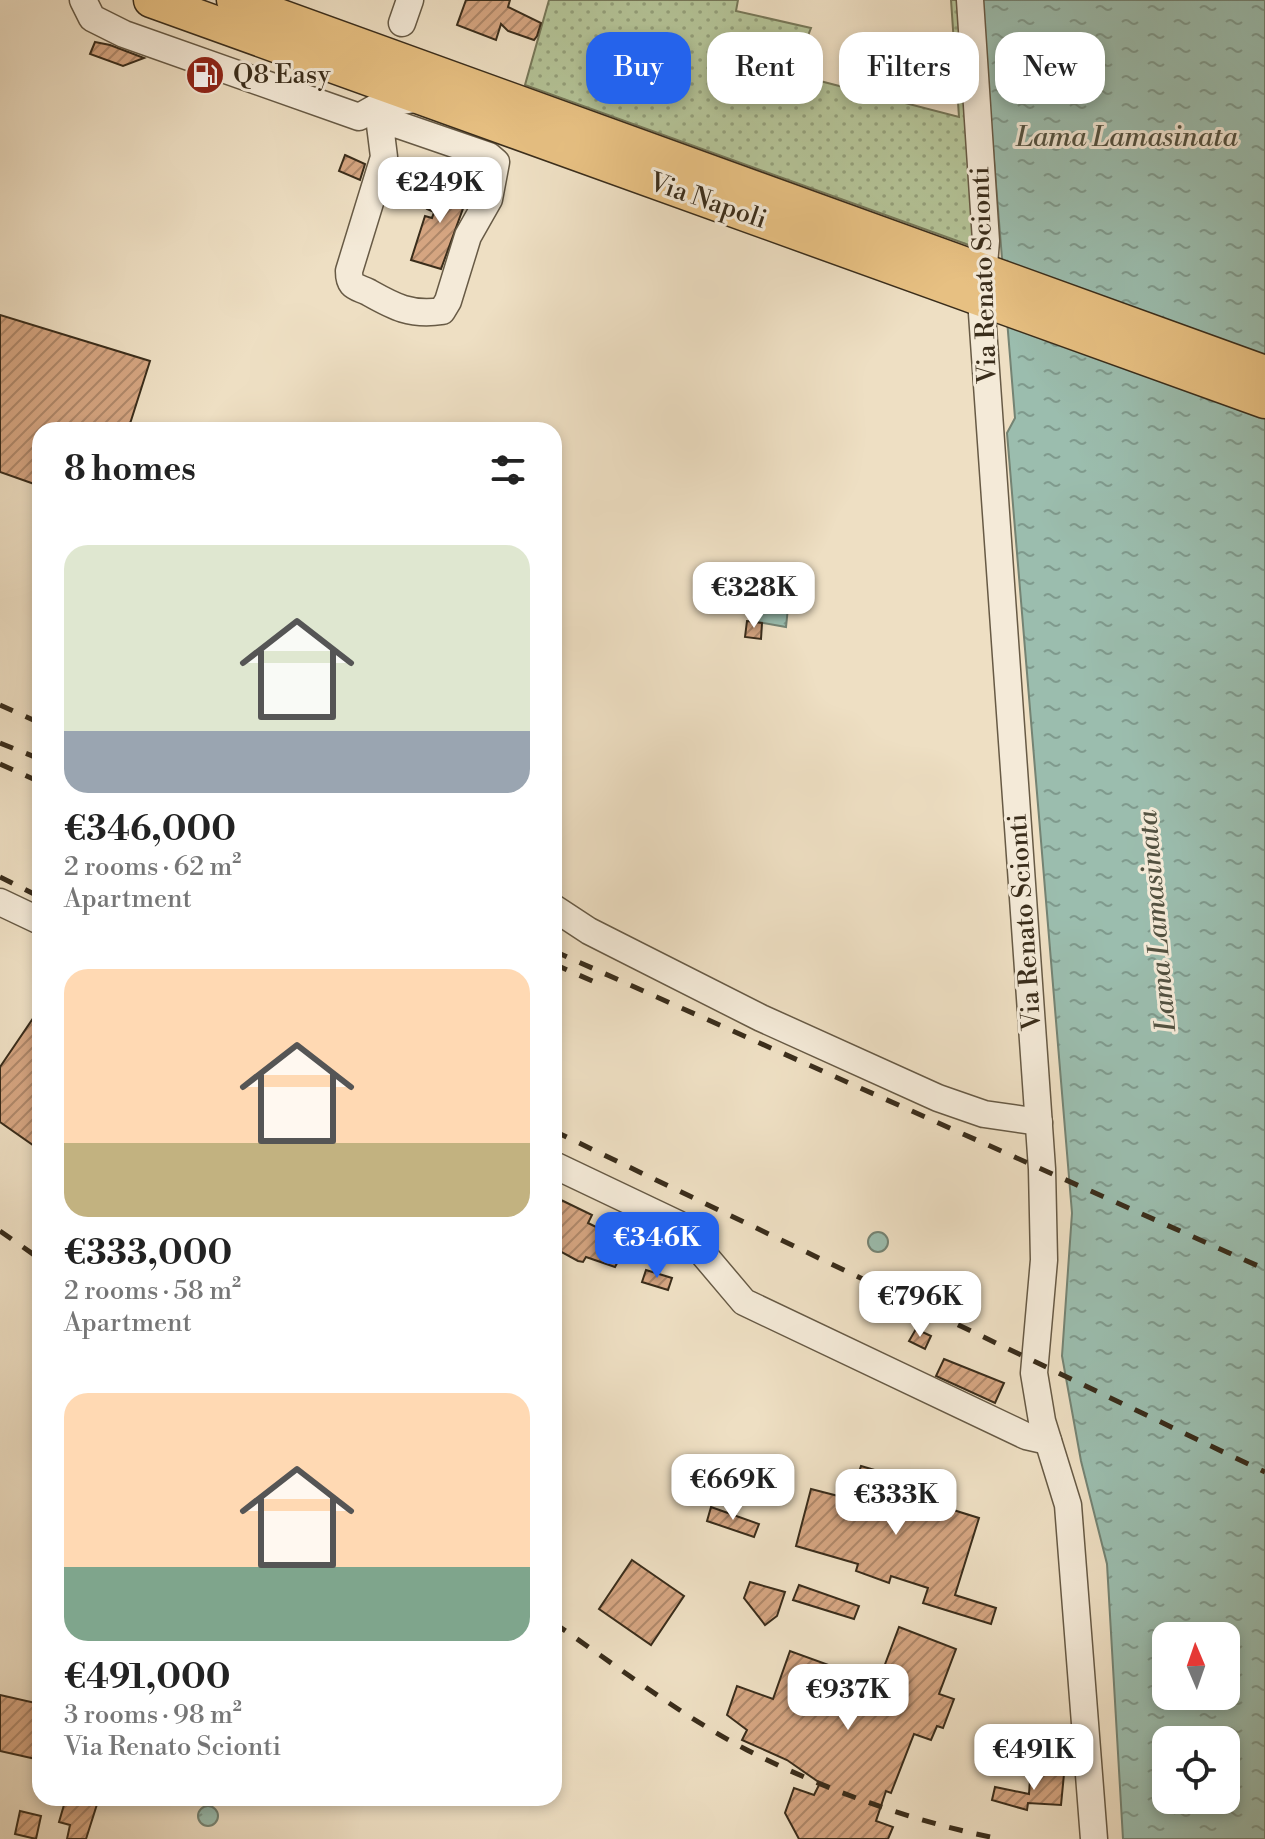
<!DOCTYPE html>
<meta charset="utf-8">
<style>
body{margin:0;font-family:"Libre Bodoni",serif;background:#f6f6f6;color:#222;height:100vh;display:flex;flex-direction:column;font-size:30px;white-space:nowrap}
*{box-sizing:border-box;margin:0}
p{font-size:26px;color:#767676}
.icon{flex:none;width:44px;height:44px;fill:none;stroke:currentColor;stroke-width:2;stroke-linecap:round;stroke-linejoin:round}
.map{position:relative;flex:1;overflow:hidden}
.details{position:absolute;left:32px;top:422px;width:530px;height:1384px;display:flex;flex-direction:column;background:#fff;border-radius:24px;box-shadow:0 4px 12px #0003}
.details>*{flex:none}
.banner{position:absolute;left:586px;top:32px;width:558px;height:72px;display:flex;gap:16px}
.needle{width:52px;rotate:358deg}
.controls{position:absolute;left:1152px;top:1622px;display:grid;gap:16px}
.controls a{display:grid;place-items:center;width:88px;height:88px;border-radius:16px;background:#fff;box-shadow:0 4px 12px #0003;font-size:40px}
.price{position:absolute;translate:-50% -68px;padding:0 18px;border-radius:16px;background:#fff;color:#222;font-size:26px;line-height:52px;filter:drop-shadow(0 2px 4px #0008)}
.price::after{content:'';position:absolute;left:50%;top:48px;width:24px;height:18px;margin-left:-12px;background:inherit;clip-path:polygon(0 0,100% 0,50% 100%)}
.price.on{background:#2563eb;color:#fff}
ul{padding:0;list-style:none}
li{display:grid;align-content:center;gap:16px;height:424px;padding:0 32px}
li span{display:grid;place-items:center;height:248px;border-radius:24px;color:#555}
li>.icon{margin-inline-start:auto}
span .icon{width:144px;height:144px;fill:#fffc;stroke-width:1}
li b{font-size:34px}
h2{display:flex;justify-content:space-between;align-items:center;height:96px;padding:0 32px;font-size:34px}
.pill{padding:0 28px;border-radius:24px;background:#fff;box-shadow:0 4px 12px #0003;font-size:28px;line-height:72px}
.pill.on{background:#2563eb;color:#fff}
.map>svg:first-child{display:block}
.green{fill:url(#green-dots);stroke:#777859;stroke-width:2}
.water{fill:url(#water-ripples);stroke:#748373;stroke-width:2;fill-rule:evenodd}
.building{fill:url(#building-hatch);stroke:#3a2d1b;stroke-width:2}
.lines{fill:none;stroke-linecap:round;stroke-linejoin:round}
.minor-casing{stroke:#675a45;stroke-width:29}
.major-casing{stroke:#3a2d1b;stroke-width:37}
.minor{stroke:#f4ead8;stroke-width:26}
.major{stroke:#e7c082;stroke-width:34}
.rail{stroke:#3a2d1b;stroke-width:5;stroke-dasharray:14 14;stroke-linecap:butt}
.labels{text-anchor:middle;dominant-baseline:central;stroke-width:6;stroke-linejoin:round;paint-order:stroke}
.poi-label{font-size:26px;fill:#3a2d1b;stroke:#f4ead8;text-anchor:start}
.street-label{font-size:26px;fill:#3a2d1b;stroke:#f4ead8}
.water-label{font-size:28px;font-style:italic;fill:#525140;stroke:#f4ead8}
</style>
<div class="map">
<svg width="1265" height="1839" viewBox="0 0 1265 1839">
<defs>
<pattern id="green-dots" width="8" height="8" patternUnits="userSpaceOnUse" patternTransform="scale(2)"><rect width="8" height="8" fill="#b4c397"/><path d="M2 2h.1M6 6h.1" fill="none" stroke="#939f7a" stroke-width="1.8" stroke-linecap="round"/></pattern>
<pattern id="water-ripples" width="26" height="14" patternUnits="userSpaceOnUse" patternTransform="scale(2)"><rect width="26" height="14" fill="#9bbdae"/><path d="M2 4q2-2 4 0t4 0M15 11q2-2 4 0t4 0" fill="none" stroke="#7f9a8d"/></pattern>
<pattern id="building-hatch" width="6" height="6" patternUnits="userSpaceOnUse" patternTransform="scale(2)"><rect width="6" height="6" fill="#d5a581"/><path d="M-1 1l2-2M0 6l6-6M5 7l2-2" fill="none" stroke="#ae8769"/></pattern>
</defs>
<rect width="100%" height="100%" fill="#eedfc3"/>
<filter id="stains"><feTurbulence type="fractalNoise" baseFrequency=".0025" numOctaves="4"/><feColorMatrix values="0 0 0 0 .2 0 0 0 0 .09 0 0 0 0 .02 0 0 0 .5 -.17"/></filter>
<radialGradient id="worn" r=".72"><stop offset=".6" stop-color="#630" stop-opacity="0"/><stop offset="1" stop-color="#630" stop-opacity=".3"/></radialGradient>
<path class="green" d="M549 0H738L736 11 811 28 793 74 959 117 951 0H965L977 248 525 85Z"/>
<g class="water">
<path d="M981 0H1265V1839H1123L1107 1564 1081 1461 1062 1356 1072 1213 1007 433 1015 418ZM1166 1636H1226V1696H1166ZM1166 1740H1226V1800H1166Z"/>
<path d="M760 595 789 598 786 627 758 622Z"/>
<circle cx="878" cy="1242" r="10"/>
<circle cx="208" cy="1816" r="10"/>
</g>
<g class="building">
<path d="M466 0H510L508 7 541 23 537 36 534 40 508 31 501 24 496 40 457 25Z"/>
<path d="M95 42 110 45 144 58 123 66 90 54Z"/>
<path d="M345 155 365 164 360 180 339 171Z"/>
<path d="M436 181 469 192 441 269 411 260 425 216 432 218 434 212 427 209Z"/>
<path d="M0 315 150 361 128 430H40V486L0 472Z"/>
<path d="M747 621 762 623 761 639 745 637Z"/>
<path d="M40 1008V1150L0 1122V1067Z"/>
<path d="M559 1199 592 1215 588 1223 628 1243 615 1267 586 1257 583 1262 578 1261 554 1248V1210Z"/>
<path d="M646 1270 672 1278 668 1290 642 1282Z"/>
<path d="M916 1329 931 1336 925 1349 909 1341Z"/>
<path d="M944 1359 1004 1383 995 1403 936 1376Z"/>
<path d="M861 1466 939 1489 934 1504 979 1518 955 1595 996 1608 991 1624 923 1603 928 1588 891 1576 889 1583 856 1571 858 1564 796 1546 811 1489 850 1499Z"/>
<path d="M711 1507 759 1524 754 1537 707 1521Z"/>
<path d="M632 1560 684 1596 651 1645 599 1609Z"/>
<path d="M750 1582 785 1592 777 1616 765 1625 744 1598Z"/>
<path d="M799 1585 859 1606 854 1619 793 1600Z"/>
<path d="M899 1627 956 1649 939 1694 954 1699 943 1728 937 1726 931 1740 914 1734 891 1793 886 1791 876 1821 893 1827 888 1839H799L785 1813 794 1788 814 1795 820 1783 787 1760 742 1740 747 1730 727 1715 737 1686 773 1699 790 1651 878 1683Z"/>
<path d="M0 1695 40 1704V1760L0 1751Z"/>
<path d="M1040 1772 1064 1774 1061 1805 1028 1803 1027 1810 992 1800 995 1787 1029 1794 1030 1779 1039 1780Z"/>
<path d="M66 1798H99L86 1839H67L70 1825 59 1822Z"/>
<path d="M20 1811 41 1816 36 1839 15 1834Z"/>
</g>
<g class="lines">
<g class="minor-casing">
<g id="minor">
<path d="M83 0 92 18 124 34 359 117 382 104 422 98"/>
<path d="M970 0 986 241 981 299 1042 1169 1044 1260 1034 1373 1042 1421 1068 1505 1094 1839"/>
<path d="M402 23 410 0"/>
<path d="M393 123 489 156 496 162 489 199 468 236 448 301 442 311C410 316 393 306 368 292 355 286 349 287 349 271L384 157 380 125Z"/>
<path d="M0 902 40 921"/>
<path d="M554 908 589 931 761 1018 938 1098 984 1114 1039 1122"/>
<path d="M554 1165 678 1224 744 1302 1026 1436 1048 1441"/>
</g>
</g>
<g class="major-casing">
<g id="major">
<path d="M151 0 1265 401"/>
<path d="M234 0 1265 373"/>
</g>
</g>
<use href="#minor" class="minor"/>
<use href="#major" class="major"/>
<g class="rail">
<path d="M0 705 40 723"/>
<path d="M0 743 40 759"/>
<path d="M0 764 40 782"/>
<path d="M0 877 40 897"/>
<path d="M554 951 1265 1269"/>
<path d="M554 964 599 984"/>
<path d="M554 1131 1265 1472"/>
<path d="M0 1231 40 1259"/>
<path d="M554 1623C617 1666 680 1715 747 1750 825 1790 914 1822 1000 1839"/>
</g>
</g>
<defs>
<g id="fuel-disc" transform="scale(2)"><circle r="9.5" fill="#8f2418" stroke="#f4ead8"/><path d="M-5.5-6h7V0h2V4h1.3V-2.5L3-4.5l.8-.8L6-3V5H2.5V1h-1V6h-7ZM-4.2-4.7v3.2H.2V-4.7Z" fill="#fff"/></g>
</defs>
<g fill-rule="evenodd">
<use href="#fuel-disc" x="205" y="75"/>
</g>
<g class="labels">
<g class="poi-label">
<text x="233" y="75">Q8 Easy</text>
</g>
<g class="street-label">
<text transform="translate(708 201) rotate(19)">Via Napoli</text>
<text transform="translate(984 275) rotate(-92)">Via Renato Scionti</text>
<text transform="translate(1025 922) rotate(-94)">Via Renato Scionti</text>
</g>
<g class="water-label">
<text x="1127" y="137">Lama Lamasinata</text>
<text transform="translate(1157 921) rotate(-95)">Lama Lamasinata</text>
</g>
</g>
<rect width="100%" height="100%" filter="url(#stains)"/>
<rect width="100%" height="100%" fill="url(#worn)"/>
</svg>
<div class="controls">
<a><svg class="needle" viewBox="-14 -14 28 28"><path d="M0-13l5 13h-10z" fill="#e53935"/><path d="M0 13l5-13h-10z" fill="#767676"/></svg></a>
<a><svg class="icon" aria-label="locate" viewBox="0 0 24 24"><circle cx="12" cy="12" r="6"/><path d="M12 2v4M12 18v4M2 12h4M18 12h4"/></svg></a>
</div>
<b class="price" style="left:440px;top:225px">€249K</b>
<b class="price" style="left:754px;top:630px">€328K</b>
<b class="price on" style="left:657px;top:1280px">€346K</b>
<b class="price" style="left:920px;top:1339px">€796K</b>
<b class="price" style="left:733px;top:1522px">€669K</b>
<b class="price" style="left:896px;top:1537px">€333K</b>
<b class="price" style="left:848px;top:1732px">€937K</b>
<b class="price" style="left:1034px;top:1792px">€491K</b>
<div class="banner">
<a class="pill on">Buy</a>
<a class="pill">Rent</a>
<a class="pill">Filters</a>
<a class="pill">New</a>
</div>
<section class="details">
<h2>8 homes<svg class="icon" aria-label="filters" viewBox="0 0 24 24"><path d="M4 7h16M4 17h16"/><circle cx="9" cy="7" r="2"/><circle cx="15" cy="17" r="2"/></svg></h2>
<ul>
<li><span style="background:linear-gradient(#dfe7d0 75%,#9aa5b1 0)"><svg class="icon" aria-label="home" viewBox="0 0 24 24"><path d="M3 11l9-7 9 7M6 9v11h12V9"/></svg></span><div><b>€346,000</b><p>2 rooms · 62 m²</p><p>Apartment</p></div></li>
<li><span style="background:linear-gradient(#ffd9b3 70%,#c2b280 0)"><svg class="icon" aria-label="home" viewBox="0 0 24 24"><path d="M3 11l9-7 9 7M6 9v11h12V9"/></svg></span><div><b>€333,000</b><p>2 rooms · 58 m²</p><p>Apartment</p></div></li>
<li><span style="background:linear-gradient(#ffd9b3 70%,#7fa58c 0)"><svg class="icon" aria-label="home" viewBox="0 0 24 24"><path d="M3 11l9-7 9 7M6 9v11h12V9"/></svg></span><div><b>€491,000</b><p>3 rooms · 98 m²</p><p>Via Renato Scionti</p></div></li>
</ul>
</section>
</div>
